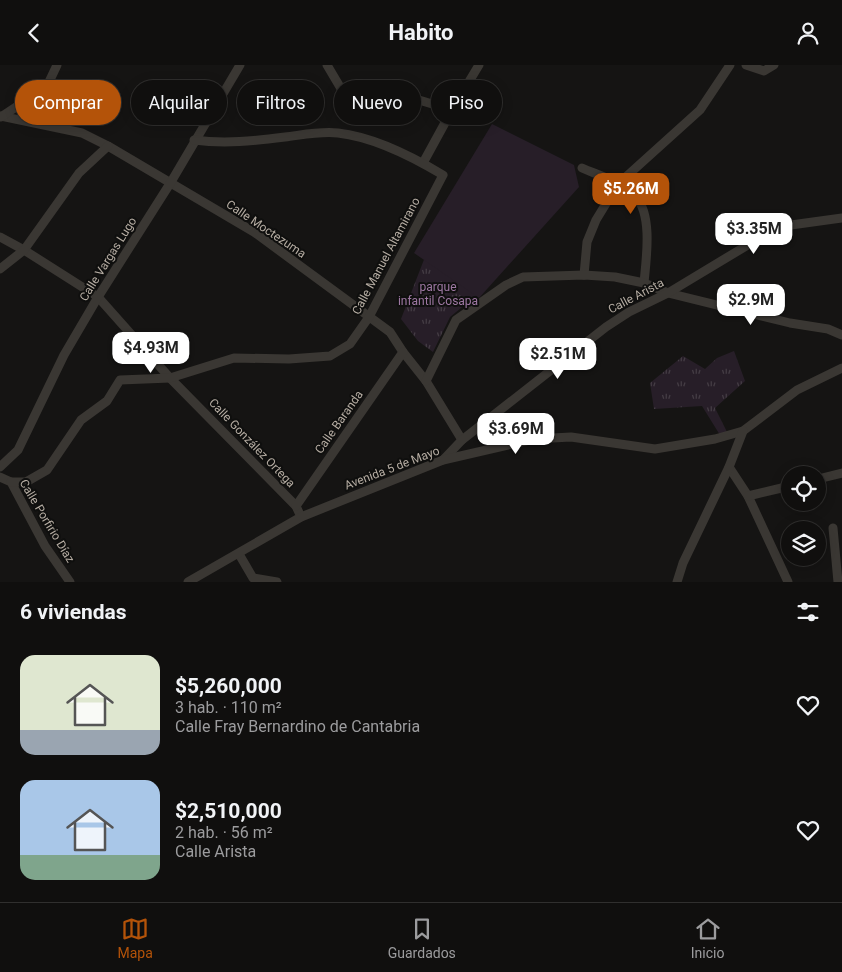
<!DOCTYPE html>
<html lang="es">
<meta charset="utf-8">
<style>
body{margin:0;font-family:Roboto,sans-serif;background:#191817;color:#f1f3f6;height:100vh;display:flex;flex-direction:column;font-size:19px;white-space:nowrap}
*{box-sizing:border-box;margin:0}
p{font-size:16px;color:#9c9c9e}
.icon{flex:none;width:28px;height:28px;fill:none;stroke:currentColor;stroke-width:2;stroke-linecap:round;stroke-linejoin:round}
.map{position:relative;height:517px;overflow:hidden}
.details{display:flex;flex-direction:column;background:#100f0e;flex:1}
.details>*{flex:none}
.top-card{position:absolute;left:15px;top:15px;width:500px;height:45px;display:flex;gap:10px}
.tools{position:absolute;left:781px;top:401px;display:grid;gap:10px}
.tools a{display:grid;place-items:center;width:45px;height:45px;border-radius:50%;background:#100f0e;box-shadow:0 2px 12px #0003,0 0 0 1px #302f2e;font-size:25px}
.price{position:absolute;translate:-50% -42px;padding:0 11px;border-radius:10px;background:#fff;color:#222;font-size:16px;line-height:32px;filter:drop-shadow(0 1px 2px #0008)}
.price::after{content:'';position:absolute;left:50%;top:30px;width:15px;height:11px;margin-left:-8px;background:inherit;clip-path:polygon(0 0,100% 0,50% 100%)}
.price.selected{background:#b45309;color:#fff}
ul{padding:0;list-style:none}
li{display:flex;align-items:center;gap:15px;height:125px;padding:0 20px}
li span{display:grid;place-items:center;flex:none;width:140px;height:100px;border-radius:15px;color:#555}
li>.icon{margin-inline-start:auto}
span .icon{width:60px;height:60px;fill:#fffc;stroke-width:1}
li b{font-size:21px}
h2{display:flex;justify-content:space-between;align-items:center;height:60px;padding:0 20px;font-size:21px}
.pill{padding:0 18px;border-radius:22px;background:#100f0e;box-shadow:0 2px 12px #0003,0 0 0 1px #302f2e;font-size:18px;line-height:45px}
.pill.selected{background:#b45309;color:#fff}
header{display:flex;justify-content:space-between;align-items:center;height:65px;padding:0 20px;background:#100f0e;font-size:22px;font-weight:700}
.tab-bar{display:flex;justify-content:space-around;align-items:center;height:70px;border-top:1px solid #302f2e;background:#100f0e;font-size:14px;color:#9c9c9e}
.tab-bar a{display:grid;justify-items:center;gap:2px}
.tab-bar .selected{color:#b45309}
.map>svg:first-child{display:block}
.park{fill:url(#park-tufts)}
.pitch{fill:#271e28}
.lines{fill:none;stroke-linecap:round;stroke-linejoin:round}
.minor{stroke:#3a3733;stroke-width:9}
.labels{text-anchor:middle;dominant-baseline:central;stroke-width:4;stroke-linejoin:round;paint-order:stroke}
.street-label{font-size:12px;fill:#b6ada3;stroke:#0f0f0e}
.park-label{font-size:12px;fill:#9e78a3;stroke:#0f0f0e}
</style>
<header><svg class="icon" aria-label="back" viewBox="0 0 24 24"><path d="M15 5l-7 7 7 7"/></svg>Habito<svg class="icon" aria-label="person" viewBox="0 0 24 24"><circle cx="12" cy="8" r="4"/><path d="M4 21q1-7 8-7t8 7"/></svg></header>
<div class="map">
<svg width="842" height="517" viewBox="0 0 842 517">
<defs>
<pattern id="park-tufts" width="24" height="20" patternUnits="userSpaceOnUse" patternTransform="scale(1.25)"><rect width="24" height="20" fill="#271e28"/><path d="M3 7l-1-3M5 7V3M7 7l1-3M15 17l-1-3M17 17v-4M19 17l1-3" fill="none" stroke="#443c44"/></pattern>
</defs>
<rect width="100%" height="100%" fill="#151413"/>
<g class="park">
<path d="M425 192 479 228 450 252 433 287 418 276 401 254Z"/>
<path d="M734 286 745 316 715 343 727 367 720 370 702 341 654 344 650 318 683 291 705 304 717 293Z"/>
</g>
<path class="pitch" d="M492 59 574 100 579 122 479 233 414 188Z"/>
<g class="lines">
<g class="minor">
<path d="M327 0 343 27 386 25 452 45"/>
<path d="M746 0 764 6 774 0"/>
<path d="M0 51 82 68 108 81 254 167 390 267 403 287 426 316 462 375"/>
<path d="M1 52 37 28 49 17 57 0"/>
<path d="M423 98 452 45 479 0"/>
<path d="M582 103C600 111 622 117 636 132 653 151 646 195 644 218"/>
<path d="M0 172 24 185 98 232 170 313 296 441 301 452"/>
<path d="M0 204 24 185 79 108 108 81"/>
<path d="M584 210 587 177 596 155 618 119 700 45 730 0"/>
<path d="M426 316 456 255 506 220 523 212 584 210 615 212 644 218 668 228 790 258 828 264 842 270"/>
<path d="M443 395 462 375 606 262 629 247 668 228 766 169 791 160 842 153"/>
<path d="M0 402 18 385 64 290 98 232 171 117 240 0"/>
<path d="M729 402 748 431 788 517"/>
<path d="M0 412 11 417 45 481 70 517"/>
<path d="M818 414 842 408"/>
<path d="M11 417H26L47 405 81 355 107 336 120 315 170 313 234 293 289 294 330 291 350 279 369 252 443 110C413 92 374 72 338 68 320 66 302 70 285 72 254 76 225 79 194 75"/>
<path d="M748 431 790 421"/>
<path d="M296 441 403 287"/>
<path d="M833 463 838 517"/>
<path d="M239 489 253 513 277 517"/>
<path d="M188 517 301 452 443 395 534 374 571 372 655 384 715 374 743 366 797 325 842 303"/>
<path d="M677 517 683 498 729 402 743 366"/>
</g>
</g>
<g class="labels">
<g class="street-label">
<text transform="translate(266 164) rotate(34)">Calle Moctezuma</text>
<text transform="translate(386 191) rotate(-62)">Calle Manuel Altamirano</text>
<text transform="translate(108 194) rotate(-58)">Calle Vargas Lugo</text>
<text transform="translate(636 231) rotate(-28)">Calle Arista</text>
<text transform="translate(339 357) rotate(-55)">Calle Baranda</text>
<text transform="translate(252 378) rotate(46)">Calle González Ortega</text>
<text transform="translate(392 403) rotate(-21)">Avenida 5 de Mayo</text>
<text transform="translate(47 456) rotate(59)">Calle Porfirio Díaz</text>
</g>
<g class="park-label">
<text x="438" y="222">parque<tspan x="438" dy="14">infantil Cosapa</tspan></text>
</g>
</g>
</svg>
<div class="tools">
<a><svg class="icon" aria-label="locate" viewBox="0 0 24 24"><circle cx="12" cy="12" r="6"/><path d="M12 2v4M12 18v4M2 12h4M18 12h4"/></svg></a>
<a><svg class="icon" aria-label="layers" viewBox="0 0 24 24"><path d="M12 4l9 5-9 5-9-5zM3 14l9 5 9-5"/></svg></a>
</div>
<b class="price selected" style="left:631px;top:150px">$5.26M</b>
<b class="price" style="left:754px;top:190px">$3.35M</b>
<b class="price" style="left:751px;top:261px">$2.9M</b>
<b class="price" style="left:151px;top:309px">$4.93M</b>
<b class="price" style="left:558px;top:315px">$2.51M</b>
<b class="price" style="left:516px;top:390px">$3.69M</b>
<div class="top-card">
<a class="pill selected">Comprar</a>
<a class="pill">Alquilar</a>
<a class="pill">Filtros</a>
<a class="pill">Nuevo</a>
<a class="pill">Piso</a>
</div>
</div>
<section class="details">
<h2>6 viviendas<svg class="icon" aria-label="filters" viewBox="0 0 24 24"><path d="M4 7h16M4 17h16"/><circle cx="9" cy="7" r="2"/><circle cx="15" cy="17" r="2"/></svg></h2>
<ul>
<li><span style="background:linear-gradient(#dfe7d0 75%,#9aa5b1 0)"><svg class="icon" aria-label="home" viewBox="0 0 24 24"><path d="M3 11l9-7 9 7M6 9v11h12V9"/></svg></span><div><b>$5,260,000</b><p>3 hab. · 110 m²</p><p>Calle Fray Bernardino de Cantabria</p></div><svg class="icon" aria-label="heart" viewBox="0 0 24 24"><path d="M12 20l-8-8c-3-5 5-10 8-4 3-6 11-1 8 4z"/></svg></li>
<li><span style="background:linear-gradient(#a9c7e8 75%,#7fa58c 0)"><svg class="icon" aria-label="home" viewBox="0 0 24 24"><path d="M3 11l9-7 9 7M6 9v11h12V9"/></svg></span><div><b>$2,510,000</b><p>2 hab. · 56 m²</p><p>Calle Arista</p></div><svg class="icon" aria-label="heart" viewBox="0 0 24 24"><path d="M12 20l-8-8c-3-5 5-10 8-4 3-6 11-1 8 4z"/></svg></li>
</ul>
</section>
<nav class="tab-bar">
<a class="selected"><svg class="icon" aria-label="map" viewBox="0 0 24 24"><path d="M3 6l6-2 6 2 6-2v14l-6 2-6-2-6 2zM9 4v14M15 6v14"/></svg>Mapa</a>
<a><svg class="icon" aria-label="saved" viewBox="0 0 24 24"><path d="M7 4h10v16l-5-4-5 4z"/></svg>Guardados</a>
<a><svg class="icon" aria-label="home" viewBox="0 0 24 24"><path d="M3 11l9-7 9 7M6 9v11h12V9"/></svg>Inicio</a>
</nav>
